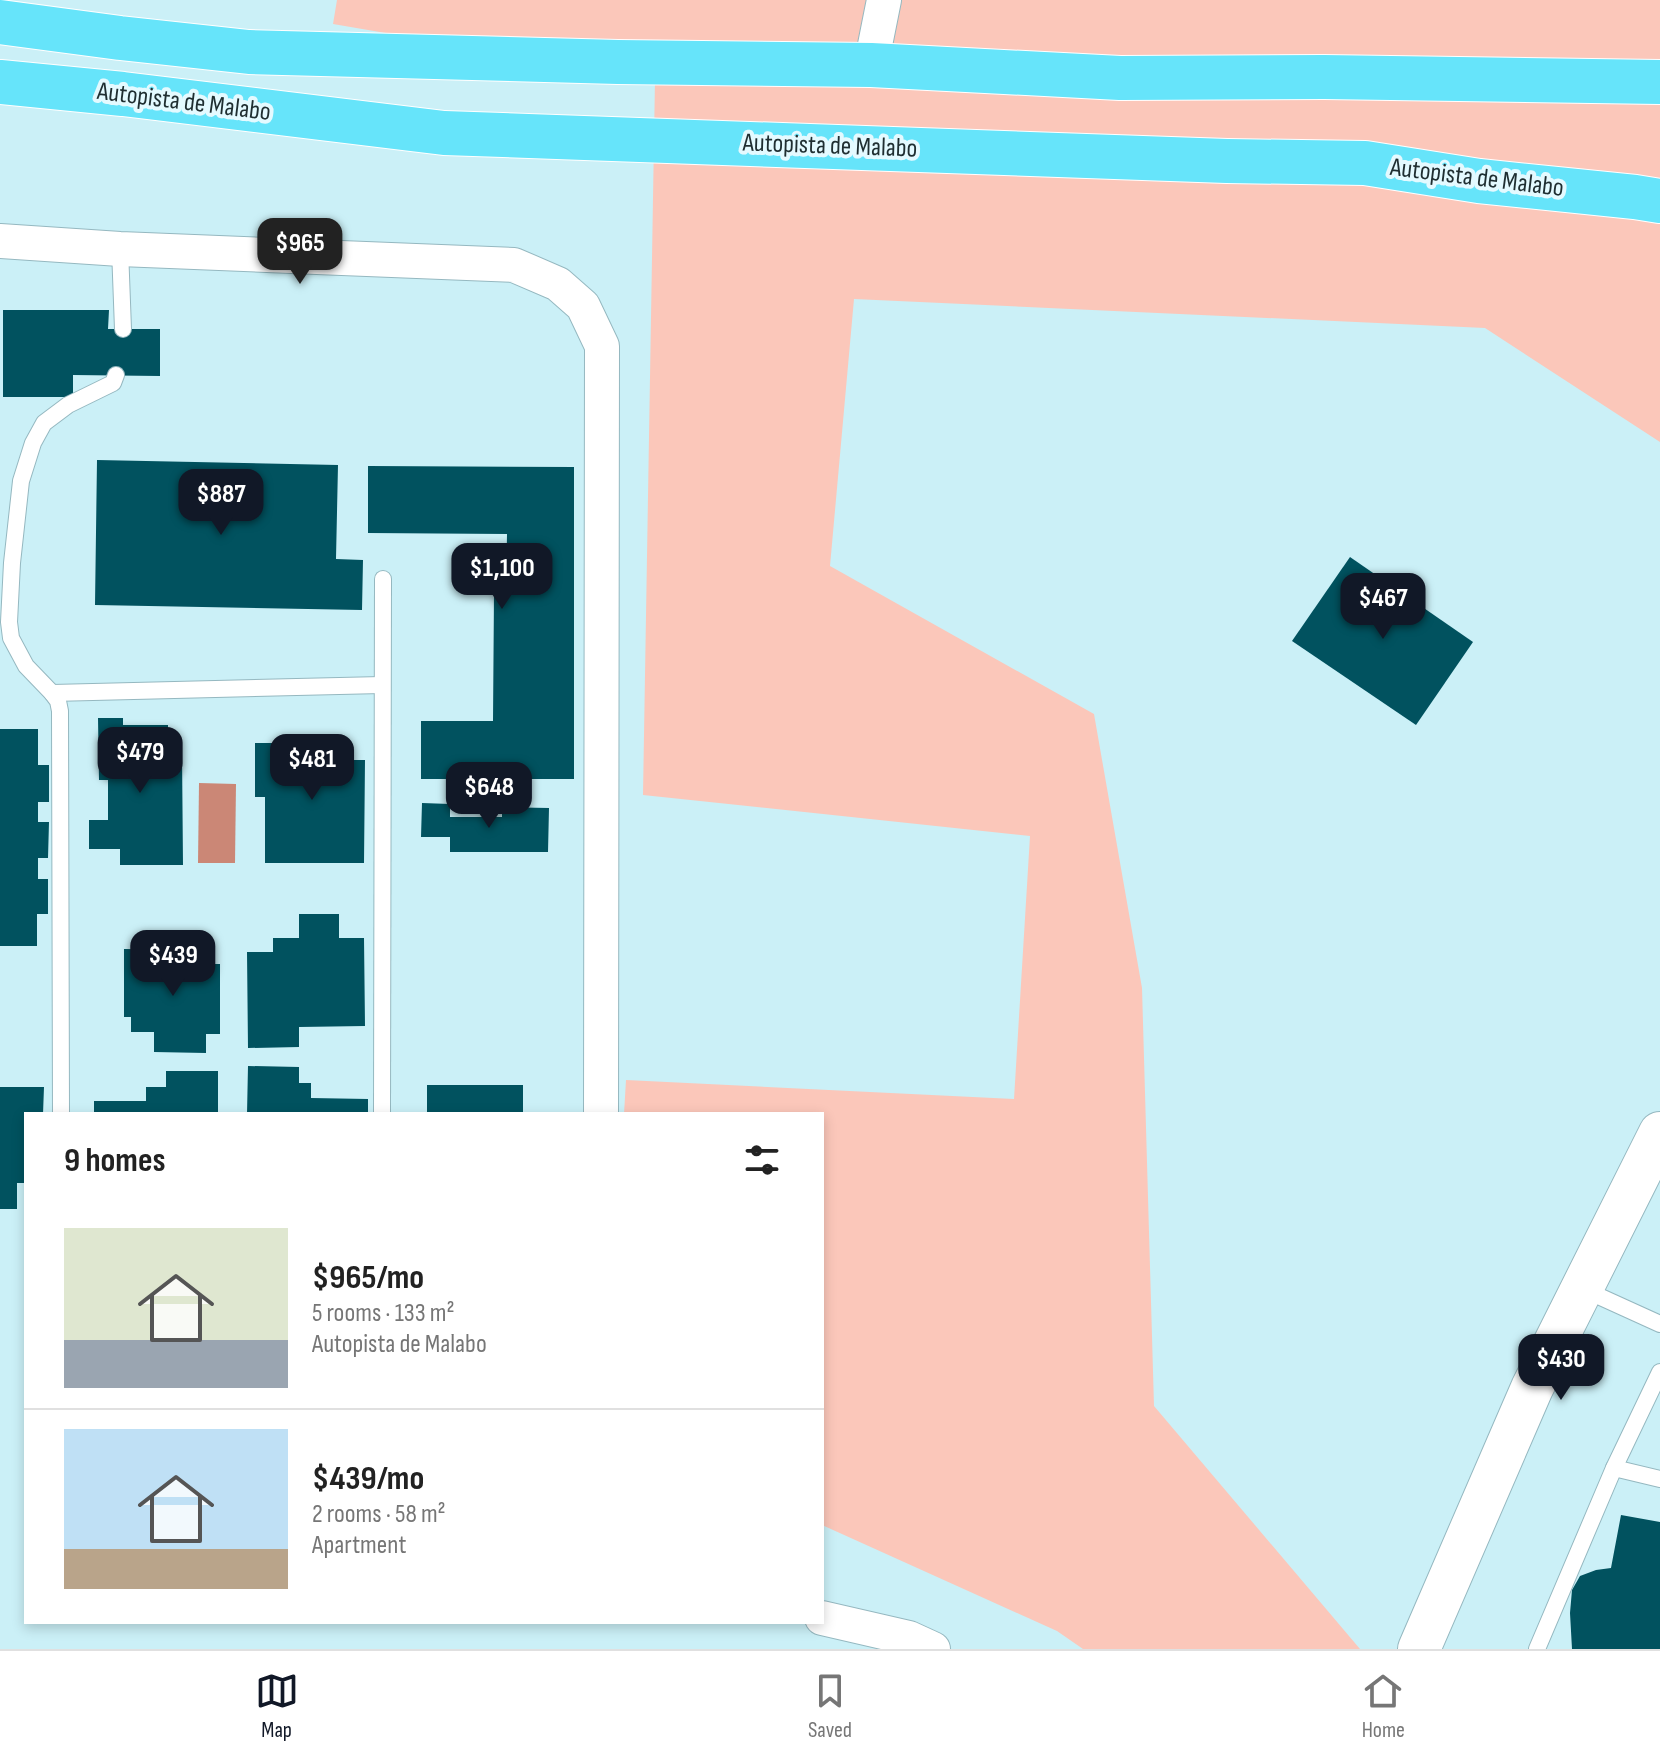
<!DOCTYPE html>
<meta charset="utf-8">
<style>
body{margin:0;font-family:"Sofia Sans Condensed",sans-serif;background:#f2f2f2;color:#222;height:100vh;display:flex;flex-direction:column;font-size:30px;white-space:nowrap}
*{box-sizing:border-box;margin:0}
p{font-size:26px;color:#767676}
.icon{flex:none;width:44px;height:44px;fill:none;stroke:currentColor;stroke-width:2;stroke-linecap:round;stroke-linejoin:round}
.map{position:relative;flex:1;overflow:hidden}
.panel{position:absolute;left:24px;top:1112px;width:800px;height:512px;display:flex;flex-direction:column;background:#fff;border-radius:0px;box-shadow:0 4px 12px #0003}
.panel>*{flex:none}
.price{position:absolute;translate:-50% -68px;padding:0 18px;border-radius:16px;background:#111827;color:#fff;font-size:26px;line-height:52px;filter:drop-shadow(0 2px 4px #0008)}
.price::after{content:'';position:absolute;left:50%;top:48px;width:24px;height:18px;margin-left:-12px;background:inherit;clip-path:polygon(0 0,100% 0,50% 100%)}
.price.active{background:#222;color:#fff}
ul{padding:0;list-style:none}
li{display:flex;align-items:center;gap:24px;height:200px;padding:0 40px}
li+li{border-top:2px solid #e0e0e0}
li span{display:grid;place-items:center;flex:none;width:224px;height:160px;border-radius:0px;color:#555}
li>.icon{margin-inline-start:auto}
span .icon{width:96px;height:96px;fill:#fffc;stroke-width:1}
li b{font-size:34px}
h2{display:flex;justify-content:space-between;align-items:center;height:96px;padding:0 40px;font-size:34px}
.tab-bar{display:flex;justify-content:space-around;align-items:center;height:112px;border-top:2px solid #e0e0e0;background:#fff;font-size:22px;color:#767676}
.tab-bar a{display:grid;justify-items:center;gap:4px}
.tab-bar .active{color:#111827}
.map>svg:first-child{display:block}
.green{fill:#fbc7ba}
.water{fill:#cb8776}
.building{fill:#01525f}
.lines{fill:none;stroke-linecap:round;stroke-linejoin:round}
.service-casing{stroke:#95b8c0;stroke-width:18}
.minor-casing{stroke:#95b8c0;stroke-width:36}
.tertiary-casing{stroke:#95b8c0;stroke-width:44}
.trunk-casing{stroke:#fff;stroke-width:46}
.service{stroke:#fff;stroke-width:16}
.minor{stroke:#fff;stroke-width:34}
.tertiary{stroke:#fff;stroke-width:42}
.trunk{stroke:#66e4fa;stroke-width:44}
.labels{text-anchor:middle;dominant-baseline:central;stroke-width:8;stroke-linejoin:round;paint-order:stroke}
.street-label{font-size:26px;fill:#1f2e31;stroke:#e4faff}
</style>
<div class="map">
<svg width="1660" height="1649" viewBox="0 0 1660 1649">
<rect width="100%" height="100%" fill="#cbf0f7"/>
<path class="green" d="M337 0H1660V442L1485 328 854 299 830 566 1094 714 1142 988 1154 1406 1360 1649H1083L1057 1631 822 1525V1114H624L626 1080 1014 1099 1030 836 643 795 655 79 333 24Z"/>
<path class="water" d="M199 783 236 784 235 863H198Z"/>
<g class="building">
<path d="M3 310H109L108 329H160V376L73 375V397H3Z"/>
<path d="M97 460 338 465 336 559 363 560 362 610 95 605Z"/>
<path d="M368 466 574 467V779H421V721H493L494 593H506L507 534 368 533Z"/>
<path d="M1350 557 1473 642 1416 725 1292 641Z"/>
<path d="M98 718H123V725H168V752H182L183 865H120V849H89V820H108V780H99Z"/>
<path d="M0 729H38V765H49V802H38V822H49L48 858H38V879H48V914H37V946H0Z"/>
<path d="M255 743H352L351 760H365L364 863H265V797H255Z"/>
<path d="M422 803 450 804V817H502V807L549 808 548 852H450V837H421Z"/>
<path d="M299 914H339V938H364L365 1026 299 1027V1047L248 1048 247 952H273V938H299Z"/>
<path d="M124 949 207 950V964H220V1034H206V1053L154 1052V1032H131V1017H124Z"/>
<path d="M248 1066 299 1067V1083H311V1098L368 1099V1114H247Z"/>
<path d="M166 1071H218V1114H94V1101H146V1087H166Z"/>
<rect x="427" y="1085" width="96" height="29"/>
<path d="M0 1087H44L43 1114H26V1183H17V1209H0Z"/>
<path d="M1621 1515 1660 1522V1649H1572L1570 1613 1572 1590 1580 1576 1596 1570 1611 1568Z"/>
</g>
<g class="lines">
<g class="service-casing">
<g id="service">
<path d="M120 249 123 329"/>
<path d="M52 693 382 685"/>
<path d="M61 1114 60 711 58 701 52 693 26 666 11 638 9 622 12 563 21 481 33 443 44 423 68 405 113 383 116 375"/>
<path d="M382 1114 383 579"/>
<path d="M1583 1289 1660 1324"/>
<path d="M1614 1468 1660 1479"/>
<path d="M1537 1649 1614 1468 1660 1372"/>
</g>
</g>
<g class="minor-casing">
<g id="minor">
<path d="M871 65 884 0"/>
<path d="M0 241 120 249 514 265 558 284 583 306 602 346 601 1114"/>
<path d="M822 1618 909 1638 933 1649"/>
</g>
</g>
<g class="tertiary-casing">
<path id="tertiary" d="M1419 1649 1532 1388 1660 1133"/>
</g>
<g class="trunk-casing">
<g id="trunk">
<path d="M0 22 120 38 249 52 618 62 871 65 1120 78 1324 77 1660 82"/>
<path d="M0 82 123 94 444 133 1227 161 1365 163 1479 181 1635 197 1660 201"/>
</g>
</g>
<use href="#service" class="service"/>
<use href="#minor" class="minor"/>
<use href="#tertiary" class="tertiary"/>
<use href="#trunk" class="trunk"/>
</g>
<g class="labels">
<g class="street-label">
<text transform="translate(184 102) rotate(7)">Autopista de Malabo</text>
<text transform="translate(830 146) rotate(2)">Autopista de Malabo</text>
<text transform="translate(1477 178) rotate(7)">Autopista de Malabo</text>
</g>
</g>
</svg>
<b class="price active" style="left:300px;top:286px">$965</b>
<b class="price" style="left:221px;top:537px">$887</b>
<b class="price" style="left:502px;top:611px">$1,100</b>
<b class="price" style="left:1383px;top:641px">$467</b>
<b class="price" style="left:140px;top:795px">$479</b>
<b class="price" style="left:312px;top:802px">$481</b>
<b class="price" style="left:489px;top:830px">$648</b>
<b class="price" style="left:173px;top:998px">$439</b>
<b class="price" style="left:1561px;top:1402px">$430</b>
<section class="panel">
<h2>9 homes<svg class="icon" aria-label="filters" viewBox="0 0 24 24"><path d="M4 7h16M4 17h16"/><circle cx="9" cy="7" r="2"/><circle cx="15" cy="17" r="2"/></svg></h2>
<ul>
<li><span style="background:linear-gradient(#dfe7d0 70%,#9aa5b1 0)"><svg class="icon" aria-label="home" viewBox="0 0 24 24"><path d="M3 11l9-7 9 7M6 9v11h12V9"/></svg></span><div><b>$965/mo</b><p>5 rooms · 133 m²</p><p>Autopista de Malabo</p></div></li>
<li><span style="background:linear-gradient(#bfe0f5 75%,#b9a48a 0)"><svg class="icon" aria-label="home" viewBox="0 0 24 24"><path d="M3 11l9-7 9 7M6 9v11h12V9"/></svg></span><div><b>$439/mo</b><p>2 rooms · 58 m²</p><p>Apartment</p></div></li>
</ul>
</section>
</div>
<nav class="tab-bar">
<a class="active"><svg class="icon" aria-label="map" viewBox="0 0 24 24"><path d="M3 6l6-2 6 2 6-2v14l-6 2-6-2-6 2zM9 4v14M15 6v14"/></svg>Map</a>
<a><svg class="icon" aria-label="saved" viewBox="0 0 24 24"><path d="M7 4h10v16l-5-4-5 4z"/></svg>Saved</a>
<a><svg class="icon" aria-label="home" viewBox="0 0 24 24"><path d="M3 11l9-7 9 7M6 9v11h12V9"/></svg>Home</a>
</nav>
